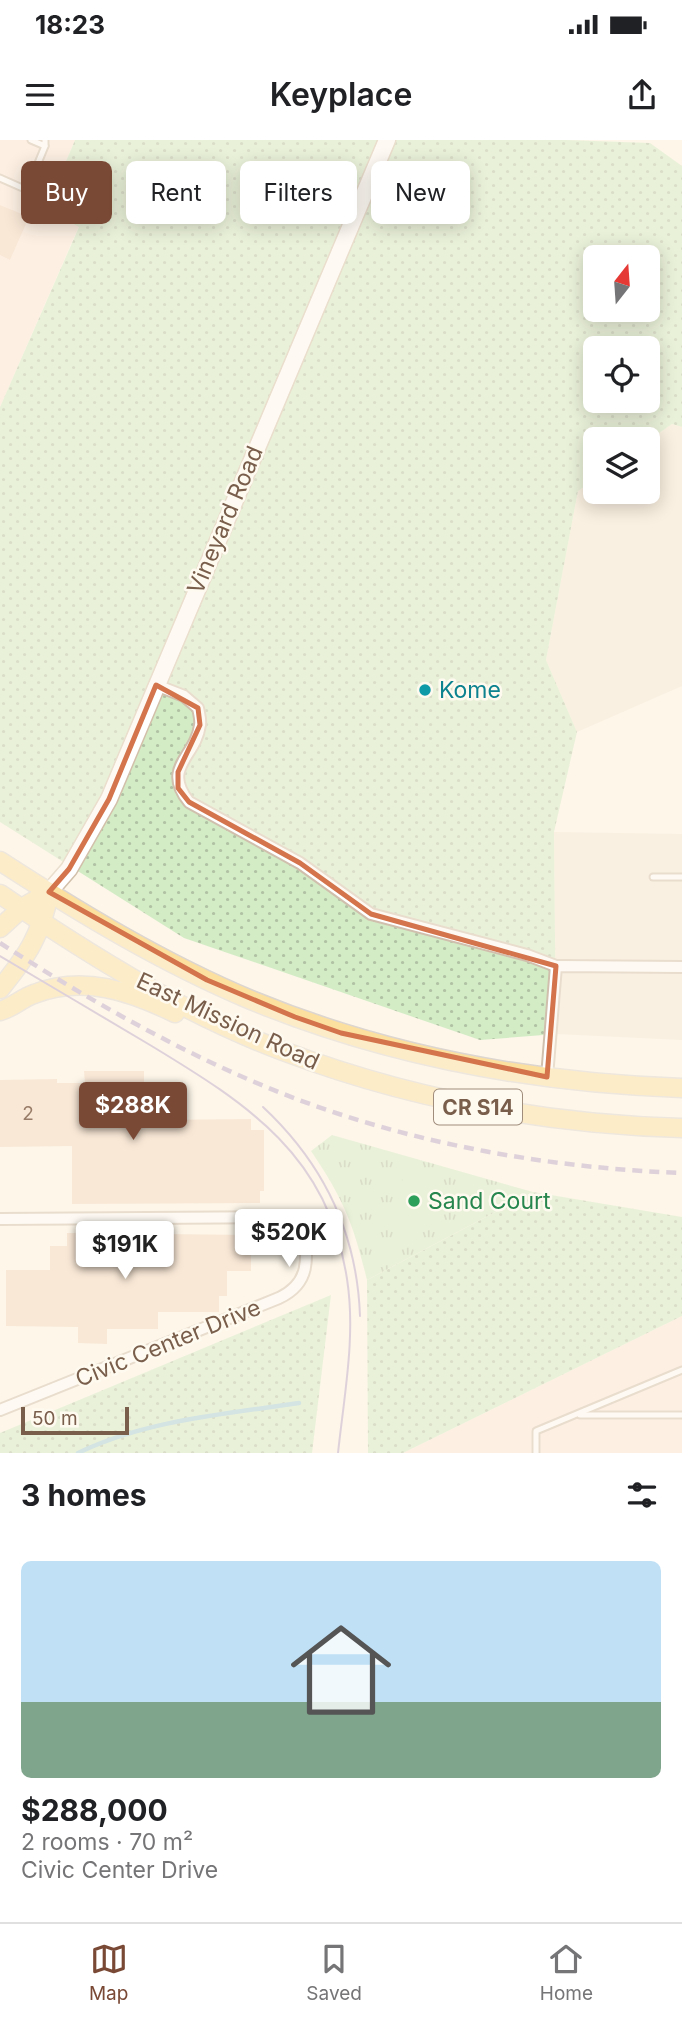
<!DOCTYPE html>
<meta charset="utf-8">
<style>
body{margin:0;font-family:Inter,sans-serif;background:#f2f2f2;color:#202124;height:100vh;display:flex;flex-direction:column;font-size:26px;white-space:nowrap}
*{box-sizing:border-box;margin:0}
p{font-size:23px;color:#757577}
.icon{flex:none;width:38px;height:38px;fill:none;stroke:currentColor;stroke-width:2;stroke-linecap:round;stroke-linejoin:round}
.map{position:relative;height:1313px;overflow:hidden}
.panel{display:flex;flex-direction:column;background:#fff;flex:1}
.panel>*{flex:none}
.hud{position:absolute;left:21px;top:21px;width:640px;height:63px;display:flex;gap:14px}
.needle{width:46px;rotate:17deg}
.tools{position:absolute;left:583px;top:105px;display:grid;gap:14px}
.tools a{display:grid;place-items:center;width:77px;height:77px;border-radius:10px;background:#fff;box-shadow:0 4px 18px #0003;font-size:35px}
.scale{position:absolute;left:21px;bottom:18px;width:108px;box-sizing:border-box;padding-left:7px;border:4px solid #795e4b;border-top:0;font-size:19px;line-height:24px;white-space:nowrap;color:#795e4b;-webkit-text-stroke:5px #fffaf0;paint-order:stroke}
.price{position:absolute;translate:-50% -60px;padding:0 16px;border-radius:7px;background:#fff;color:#222;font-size:23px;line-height:46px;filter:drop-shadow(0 2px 4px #0008)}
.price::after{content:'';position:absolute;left:50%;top:42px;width:21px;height:16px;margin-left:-10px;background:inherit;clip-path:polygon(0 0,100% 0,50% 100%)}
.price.active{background:#7a4936;color:#fff}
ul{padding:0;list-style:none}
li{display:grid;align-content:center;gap:14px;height:371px;padding:0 21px}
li+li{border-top:2px solid #e0e0e0}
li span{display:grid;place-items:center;height:217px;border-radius:10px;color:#555}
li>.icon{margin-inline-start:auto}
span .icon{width:126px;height:126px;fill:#fffc;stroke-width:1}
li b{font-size:30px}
h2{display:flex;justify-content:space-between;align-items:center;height:84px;padding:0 21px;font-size:30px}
.tag{padding:0 24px;border-radius:10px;background:#fff;box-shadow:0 4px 18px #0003;font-size:24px;line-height:63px}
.tag.active{background:#7a4936;color:#fff}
.status{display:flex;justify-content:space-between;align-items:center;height:49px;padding:0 35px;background:#fff;direction:ltr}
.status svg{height:19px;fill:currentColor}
header{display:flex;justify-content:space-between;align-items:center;height:91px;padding:0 21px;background:#fff;font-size:32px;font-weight:600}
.tabs{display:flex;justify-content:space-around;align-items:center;height:98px;border-top:2px solid #e0e0e0;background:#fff;font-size:19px;color:#757577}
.tabs a{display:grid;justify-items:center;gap:4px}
.tabs .active{color:#7a4936}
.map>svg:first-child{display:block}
.residential{fill:#f5e9d7}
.commercial{fill:#fde8dc}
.grass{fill:url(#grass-dots);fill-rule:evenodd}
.park{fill:url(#park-tufts)}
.pitch{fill:#d3ecc6}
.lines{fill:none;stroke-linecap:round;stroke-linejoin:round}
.stream{stroke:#a2ceda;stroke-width:4.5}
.building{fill:#f3d7bf}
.service-casing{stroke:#d0bfad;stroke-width:9}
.minor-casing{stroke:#d0bfad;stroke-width:14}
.secondary-casing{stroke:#d3c0ab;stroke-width:19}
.primary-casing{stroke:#dcd5d0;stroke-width:21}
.service{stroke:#fff;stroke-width:5}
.minor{stroke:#fff;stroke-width:10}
.secondary{stroke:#fff;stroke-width:16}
.primary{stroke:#fce0a0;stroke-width:18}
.tram{stroke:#baa5c8;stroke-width:2}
.rail{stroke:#baa5c8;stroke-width:4.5;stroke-dasharray:10 7;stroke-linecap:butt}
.marked{fill:none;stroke:#d3744c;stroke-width:5;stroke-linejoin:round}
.culture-dot{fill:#0f9aa8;stroke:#fffaf0;stroke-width:2.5}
.leisure-dot{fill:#2e9e5b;stroke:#fffaf0;stroke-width:2.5}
.labels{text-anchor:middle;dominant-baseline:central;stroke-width:5;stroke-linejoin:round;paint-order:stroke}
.number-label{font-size:19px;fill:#987c68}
.shield{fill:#fffaf0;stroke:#a18d7c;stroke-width:2}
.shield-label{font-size:21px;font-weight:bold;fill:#795e4b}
.street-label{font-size:23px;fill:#795e4b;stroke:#fffaf0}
.culture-label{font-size:23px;fill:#0d838f;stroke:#fffaf0;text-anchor:start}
.leisure-label{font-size:23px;fill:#27864d;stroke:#fffaf0;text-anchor:start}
</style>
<div class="status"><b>18:23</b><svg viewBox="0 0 49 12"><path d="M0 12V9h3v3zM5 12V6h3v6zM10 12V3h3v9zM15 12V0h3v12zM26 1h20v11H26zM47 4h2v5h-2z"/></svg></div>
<header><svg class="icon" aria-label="menu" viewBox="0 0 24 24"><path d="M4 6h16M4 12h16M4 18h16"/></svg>Keyplace<svg class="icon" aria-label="share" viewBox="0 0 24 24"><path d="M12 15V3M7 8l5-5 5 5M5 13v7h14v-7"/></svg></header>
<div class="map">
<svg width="682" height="1313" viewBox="0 0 682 1313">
<defs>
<pattern id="grass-dots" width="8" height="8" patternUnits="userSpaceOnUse" patternTransform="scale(1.75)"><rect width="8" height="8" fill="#d3ecc6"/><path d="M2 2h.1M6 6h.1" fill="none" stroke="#b0c2a3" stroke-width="1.8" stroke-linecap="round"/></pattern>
<pattern id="park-tufts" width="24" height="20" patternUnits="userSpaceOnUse" patternTransform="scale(1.75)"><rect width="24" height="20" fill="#d3ecc6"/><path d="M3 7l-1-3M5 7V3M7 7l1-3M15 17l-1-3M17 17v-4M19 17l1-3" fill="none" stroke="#b0c2a3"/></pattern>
</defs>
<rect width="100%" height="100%" fill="#fdf6e9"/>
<g class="residential">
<path d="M672 284 682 287V546L577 592 546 520 578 351 595 339V352H648V301Z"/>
<path d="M554 692 682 694V900L556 894Z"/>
</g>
<g class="commercial">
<path d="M0 0H75L46 67 79 86 0 267Z"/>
<path d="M682 1176V1313H403Z"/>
</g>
<g class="grass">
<path d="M75 0H567L650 3 682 26V287L672 284 648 301 595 299V339L578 351 546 520 577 592 554 692 556 894 480 900 184 798 0 682V267L79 87 46 68ZM595 117H648V170H595ZM595 208H648V261H595Z"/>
<path d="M533 1052 682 1077V1176L403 1313H368L367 1140Z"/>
<path d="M331 1155 312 1313H0V1293Z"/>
</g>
<path class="park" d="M332 995 533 1052 367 1140C353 1083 344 1060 311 1011Z"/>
<path class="pitch" d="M405 1030 438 1040 424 1091 391 1082Z"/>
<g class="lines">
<path class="stream" d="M78 1313C146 1280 226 1274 299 1263"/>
</g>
<g class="building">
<path d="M0 65 29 77 10 120 0 115Z"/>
<path d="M84 931H144V943H156V980L251 979V990H264V1051H260V1063L72 1064V1006L0 1007V940L57 939V943H85Z"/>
<path d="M67 1093 251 1095V1131H227V1156H219V1172H158V1189H107V1204L78 1203V1187L6 1186V1130H50V1106H67Z"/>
</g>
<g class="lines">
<g class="service-casing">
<g id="service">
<path d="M31 0 45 6V0"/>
<path d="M0 38 27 50 45 6"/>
<path d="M653 737H682"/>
<path d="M580 1275H682"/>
<path d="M536 1313V1291L682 1230"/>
</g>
</g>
<g class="minor-casing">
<g id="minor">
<path d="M156 545 184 556 198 568C199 573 201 580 200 585 196 617 161 627 189 662L300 723 371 774 527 815 556 826"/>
<path d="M547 937 556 826 682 827"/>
<path d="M0 1079 302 1077C306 1112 315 1141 279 1158L0 1270"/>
</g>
</g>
<g class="secondary-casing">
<path id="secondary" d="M49 752 69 729 109 659 387 0"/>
</g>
<g class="primary-casing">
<g id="primary">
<path d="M0 721C80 773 163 823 251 860 387 916 536 943 682 948"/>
<path d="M0 754C88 814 182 873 283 911 410 959 546 984 682 988"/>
<path d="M0 788 22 768 49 752"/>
<path d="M0 849C27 816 42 794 49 752"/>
<path d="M0 871C12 868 22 858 34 854 83 835 130 851 175 873"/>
</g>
</g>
<use href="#service" class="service"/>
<use href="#minor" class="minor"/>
<use href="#secondary" class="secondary"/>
<use href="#primary" class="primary"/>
<g class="tram">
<path d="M0 816C50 846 100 875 150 905 249 965 328 1015 347 1139 356 1196 344 1256 338 1313"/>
<path d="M263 967C324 1024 357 1092 360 1176"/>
</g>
<path class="rail" d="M0 803C89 860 183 914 281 953 407 1003 547 1028 682 1033"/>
</g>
<path d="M0 0H682V1313H0ZM156 545 198 568 200 585 178 632V648L189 662 300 723 371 774 556 826 547 937 341 893 295 877 207 840 49 752 69 729 109 659Z" fill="#fdf6e9" fill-opacity=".55" fill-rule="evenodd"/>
<path class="marked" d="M156 545 198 568 200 585 178 632V648L189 662 300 723 371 774 556 826 547 937 341 893 295 877 207 840 49 752 69 729 109 659Z"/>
<circle class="culture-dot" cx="425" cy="550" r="7"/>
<circle class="leisure-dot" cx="414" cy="1061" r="7"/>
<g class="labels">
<g class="number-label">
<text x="28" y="973">2</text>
</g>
<rect class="shield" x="434" y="949.5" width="88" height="35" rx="5"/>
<g class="shield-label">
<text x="478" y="967">CR S14</text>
</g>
<g class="street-label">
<text transform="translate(225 380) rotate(-67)">Vineyard Road</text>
<text transform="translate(228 881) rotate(25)">East Mission Road</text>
<text transform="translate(168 1203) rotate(-22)">Civic Center Drive</text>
</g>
<g class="culture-label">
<text x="439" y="550">Kome</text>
</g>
<g class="leisure-label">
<text x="428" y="1061">Sand Court</text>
</g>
</g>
</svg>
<div class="tools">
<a><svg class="needle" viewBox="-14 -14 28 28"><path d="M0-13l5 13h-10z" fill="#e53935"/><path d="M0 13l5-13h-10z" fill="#757577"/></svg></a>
<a><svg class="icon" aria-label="locate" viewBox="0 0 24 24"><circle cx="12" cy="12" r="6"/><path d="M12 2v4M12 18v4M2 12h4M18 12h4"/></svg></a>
<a><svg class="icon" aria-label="layers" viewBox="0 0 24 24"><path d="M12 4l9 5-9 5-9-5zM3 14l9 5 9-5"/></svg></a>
</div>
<div class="scale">50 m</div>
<b class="price active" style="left:133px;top:1002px">$288K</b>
<b class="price" style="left:289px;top:1129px">$520K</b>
<b class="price" style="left:125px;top:1141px">$191K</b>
<div class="hud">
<a class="tag active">Buy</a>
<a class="tag">Rent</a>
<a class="tag">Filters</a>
<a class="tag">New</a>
</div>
</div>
<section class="panel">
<h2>3 homes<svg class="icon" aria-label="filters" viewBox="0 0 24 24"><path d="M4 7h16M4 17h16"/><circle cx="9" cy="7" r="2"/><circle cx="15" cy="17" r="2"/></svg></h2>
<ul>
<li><span style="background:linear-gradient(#bfe0f5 65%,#7fa58c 0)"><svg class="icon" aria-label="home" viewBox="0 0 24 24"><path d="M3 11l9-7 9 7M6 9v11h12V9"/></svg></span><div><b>$288,000</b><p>2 rooms · 70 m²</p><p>Civic Center Drive</p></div></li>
</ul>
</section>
<nav class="tabs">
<a class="active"><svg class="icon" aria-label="map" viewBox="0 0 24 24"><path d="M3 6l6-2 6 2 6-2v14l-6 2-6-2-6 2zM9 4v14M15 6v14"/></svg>Map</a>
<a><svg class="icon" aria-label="saved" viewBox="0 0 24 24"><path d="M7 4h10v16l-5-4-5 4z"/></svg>Saved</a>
<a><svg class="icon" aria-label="home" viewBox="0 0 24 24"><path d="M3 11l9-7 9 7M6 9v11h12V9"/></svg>Home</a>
</nav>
